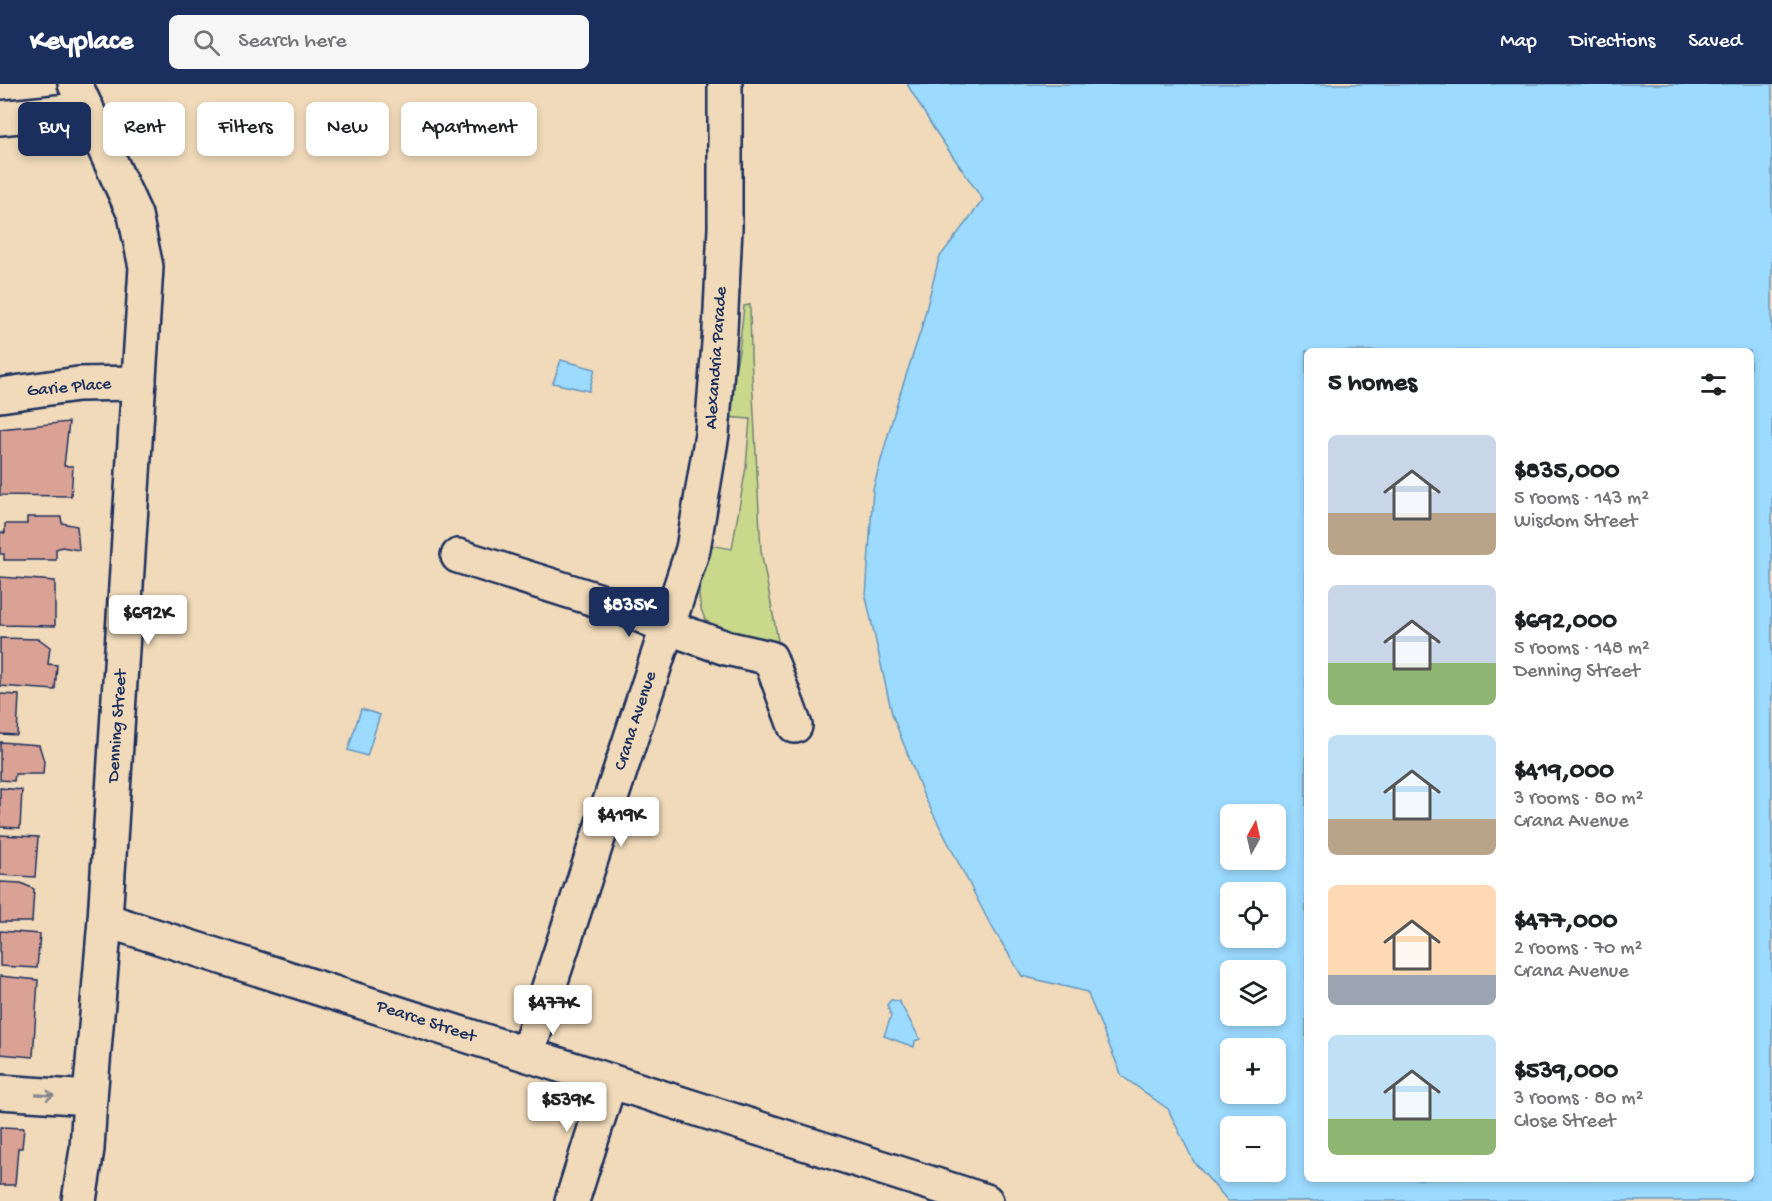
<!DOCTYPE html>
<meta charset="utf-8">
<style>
body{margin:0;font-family:"Gochi Hand",sans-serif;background:#f6f6f6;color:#202124;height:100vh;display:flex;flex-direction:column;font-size:22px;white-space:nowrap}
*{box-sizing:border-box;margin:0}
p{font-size:20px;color:#757577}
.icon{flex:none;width:33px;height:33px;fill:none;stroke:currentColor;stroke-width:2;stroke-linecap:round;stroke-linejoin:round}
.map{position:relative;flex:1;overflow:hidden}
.panel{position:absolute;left:1304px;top:264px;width:450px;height:834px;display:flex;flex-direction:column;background:#fff;border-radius:9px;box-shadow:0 3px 9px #0003}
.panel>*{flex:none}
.guide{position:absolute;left:18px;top:18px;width:570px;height:54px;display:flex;gap:12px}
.needle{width:39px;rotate:8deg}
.fabs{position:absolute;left:1220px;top:720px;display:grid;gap:12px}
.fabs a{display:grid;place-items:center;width:66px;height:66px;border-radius:9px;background:#fff;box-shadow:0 3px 9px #0003;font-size:30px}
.price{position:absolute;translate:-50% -51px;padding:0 14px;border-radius:6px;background:#fff;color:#222;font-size:20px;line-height:39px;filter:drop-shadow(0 2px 3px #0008)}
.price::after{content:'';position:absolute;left:50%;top:36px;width:18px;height:14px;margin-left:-9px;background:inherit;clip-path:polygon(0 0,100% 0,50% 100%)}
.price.selected{background:#1b2f5e;color:#fff}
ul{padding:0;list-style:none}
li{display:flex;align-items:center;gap:18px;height:150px;padding:0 24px}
li span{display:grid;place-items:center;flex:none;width:168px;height:120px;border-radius:9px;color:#555}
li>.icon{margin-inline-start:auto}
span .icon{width:72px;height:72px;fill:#fffc;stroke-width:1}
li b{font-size:26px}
h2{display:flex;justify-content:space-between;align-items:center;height:72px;padding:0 24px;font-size:26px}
.pill{padding:0 21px;border-radius:9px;background:#fff;box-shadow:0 3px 9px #0003;font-size:21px;line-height:54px}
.pill.selected{background:#1b2f5e;color:#fff}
header{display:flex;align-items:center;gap:36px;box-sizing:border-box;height:84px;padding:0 30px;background:#1b2f5e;color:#fff}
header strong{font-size:28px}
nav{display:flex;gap:33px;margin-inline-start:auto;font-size:21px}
.search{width:420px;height:54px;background:#f6f6f6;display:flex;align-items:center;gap:15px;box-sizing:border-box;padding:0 21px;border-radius:9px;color:#757577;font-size:22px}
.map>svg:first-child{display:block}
.green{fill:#c9d88b;stroke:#728474;stroke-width:1.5}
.water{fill:#9cdafe;stroke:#6896be;stroke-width:1.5;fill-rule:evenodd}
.building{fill:#daa295;stroke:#1b2f5e;stroke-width:1.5}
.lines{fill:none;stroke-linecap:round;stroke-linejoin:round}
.minor-casing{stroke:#1b2f5e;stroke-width:38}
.minor{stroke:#f0dab9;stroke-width:33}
.oneway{stroke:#86848c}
.labels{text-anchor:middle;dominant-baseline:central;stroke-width:4.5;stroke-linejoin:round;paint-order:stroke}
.street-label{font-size:18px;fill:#1b2f5e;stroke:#f0dab9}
</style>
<header>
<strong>Keyplace</strong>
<div class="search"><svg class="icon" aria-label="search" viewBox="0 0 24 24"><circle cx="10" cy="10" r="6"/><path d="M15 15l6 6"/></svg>Search here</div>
<nav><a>Map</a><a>Directions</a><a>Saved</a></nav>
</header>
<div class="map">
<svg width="1772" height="1117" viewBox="0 0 1772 1117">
<rect width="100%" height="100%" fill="#f0dab9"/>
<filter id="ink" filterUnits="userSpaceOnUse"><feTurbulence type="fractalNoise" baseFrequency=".0167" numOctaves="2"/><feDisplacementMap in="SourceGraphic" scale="12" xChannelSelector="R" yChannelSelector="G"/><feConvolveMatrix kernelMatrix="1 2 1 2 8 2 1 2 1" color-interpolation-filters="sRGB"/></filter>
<g filter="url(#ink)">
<path class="green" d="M750 221 751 272 761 467 779 562 709 543C691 512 701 494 710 461L732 465 746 383 750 335 726 333 739 267 744 222Z"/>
<g class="water">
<path d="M907 0H1772V1117H1228L1194 1078 1168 1025 1122 992 1087 908 1022 892 989 838 923 710 892 630 866 513 873 405 897 319 921 246 939 174 983 116 934 45ZM1306 267H1750V1095H1306ZM1230 730H1275V776H1230ZM1230 808H1275V854H1230ZM1230 886H1275V932H1230ZM1230 964H1275V1010H1230ZM1230 1042H1275V1088H1230Z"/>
<path d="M561 276 595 285 589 307 553 299Z"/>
<path d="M361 625 380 631 367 672 348 666Z"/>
<path d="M891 916 899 917 920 955 915 957 914 963 884 952 891 932 887 921Z"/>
</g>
<g class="building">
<path d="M69 338 64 382H73L71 412 0 411V345Z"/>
<path d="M27 433H61L62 439 77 442 79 466 62 463 56 465V476H4V470H0V448L5 449V440H27Z"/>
<path d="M0 493 55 497V542L0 541Z"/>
<path d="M0 554 39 555 50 563 48 580 57 581 55 606 0 602Z"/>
<path d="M0 610 19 611 17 651 0 650Z"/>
<path d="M0 658 39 661 44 677 43 690H15L14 697 0 696Z"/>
<path d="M0 704 22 706 20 744 0 743Z"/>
<path d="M0 751 38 753 35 793 0 791Z"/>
<path d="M0 798 21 799 34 805 32 838H0Z"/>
<path d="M0 847 40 850 37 884 0 882Z"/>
<path d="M0 892 38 896 33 973 0 970Z"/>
<path d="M0 1043 24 1044 22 1064H18L15 1101H0Z"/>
</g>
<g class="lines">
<g class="minor-casing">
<g id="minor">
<path d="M75 0 135 131 146 183 105 836 90 1014 87 1065 79 1117"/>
<path d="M0 34 87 25"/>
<path d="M0 311 78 300 139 299"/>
<path d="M458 472 626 525 667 543 726 564 770 574 795 642"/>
<path d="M105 836 986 1117"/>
<path d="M527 970 693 465 712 350 720 246 725 144V0"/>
<path d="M0 1008 90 1014"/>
<path d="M572 1117 610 997"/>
</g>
</g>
<use href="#minor" class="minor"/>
</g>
<defs><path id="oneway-shaft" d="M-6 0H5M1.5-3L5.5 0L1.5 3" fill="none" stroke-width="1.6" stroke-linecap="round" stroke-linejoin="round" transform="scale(1.5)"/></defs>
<use class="oneway" href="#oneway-shaft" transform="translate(45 1011) rotate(4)"/>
</g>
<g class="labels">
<g class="street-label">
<text transform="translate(717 274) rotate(-86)">Alexandria Parade</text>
<text transform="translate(69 304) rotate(-5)">Garie Place</text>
<text transform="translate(636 637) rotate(-72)">Crana Avenue</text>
<text transform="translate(118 642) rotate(-86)">Denning Street</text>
<text transform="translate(426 938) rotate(18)">Pearce Street</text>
</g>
</g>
</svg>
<div class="fabs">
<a><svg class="needle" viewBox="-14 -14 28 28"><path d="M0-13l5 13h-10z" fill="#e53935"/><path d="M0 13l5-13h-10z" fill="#757577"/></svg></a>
<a><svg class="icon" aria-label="locate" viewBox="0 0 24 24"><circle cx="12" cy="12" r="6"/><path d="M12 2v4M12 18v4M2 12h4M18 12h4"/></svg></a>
<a><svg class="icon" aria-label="layers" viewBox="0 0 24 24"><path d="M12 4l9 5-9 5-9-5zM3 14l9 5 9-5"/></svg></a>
<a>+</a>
<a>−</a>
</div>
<b class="price selected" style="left:629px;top:554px">$835K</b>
<b class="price" style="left:148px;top:562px">$692K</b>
<b class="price" style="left:621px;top:764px">$419K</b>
<b class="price" style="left:553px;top:952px">$477K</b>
<b class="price" style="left:567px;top:1049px">$539K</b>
<div class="guide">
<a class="pill selected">Buy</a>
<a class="pill">Rent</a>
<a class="pill">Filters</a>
<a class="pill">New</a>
<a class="pill">Apartment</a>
</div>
<section class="panel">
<h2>5 homes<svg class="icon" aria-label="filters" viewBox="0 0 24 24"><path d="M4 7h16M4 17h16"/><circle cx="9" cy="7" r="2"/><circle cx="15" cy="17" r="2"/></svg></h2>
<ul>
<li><span style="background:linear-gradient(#c9d6e8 65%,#b9a48a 0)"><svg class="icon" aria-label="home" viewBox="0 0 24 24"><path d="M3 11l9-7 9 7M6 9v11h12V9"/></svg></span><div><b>$835,000</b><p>5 rooms · 143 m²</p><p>Wisdom Street</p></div></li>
<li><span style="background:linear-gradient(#c9d6e8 65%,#8fb573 0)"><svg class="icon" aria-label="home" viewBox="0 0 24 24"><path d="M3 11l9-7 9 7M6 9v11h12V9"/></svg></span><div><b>$692,000</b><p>5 rooms · 148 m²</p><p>Denning Street</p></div></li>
<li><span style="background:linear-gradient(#bfe0f5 70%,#b9a48a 0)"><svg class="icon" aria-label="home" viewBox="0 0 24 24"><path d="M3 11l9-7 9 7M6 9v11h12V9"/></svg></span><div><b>$419,000</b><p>3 rooms · 80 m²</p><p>Crana Avenue</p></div></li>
<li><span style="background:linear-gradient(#ffd9b3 75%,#9aa5b1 0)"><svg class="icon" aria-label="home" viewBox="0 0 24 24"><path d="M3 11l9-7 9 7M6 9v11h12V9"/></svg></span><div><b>$477,000</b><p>2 rooms · 70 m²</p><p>Crana Avenue</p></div></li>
<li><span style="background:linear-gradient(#bfe0f5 70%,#8fb573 0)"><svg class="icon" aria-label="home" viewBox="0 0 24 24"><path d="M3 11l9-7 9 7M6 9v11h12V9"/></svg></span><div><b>$539,000</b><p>3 rooms · 80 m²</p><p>Close Street</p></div></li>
</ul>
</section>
</div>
